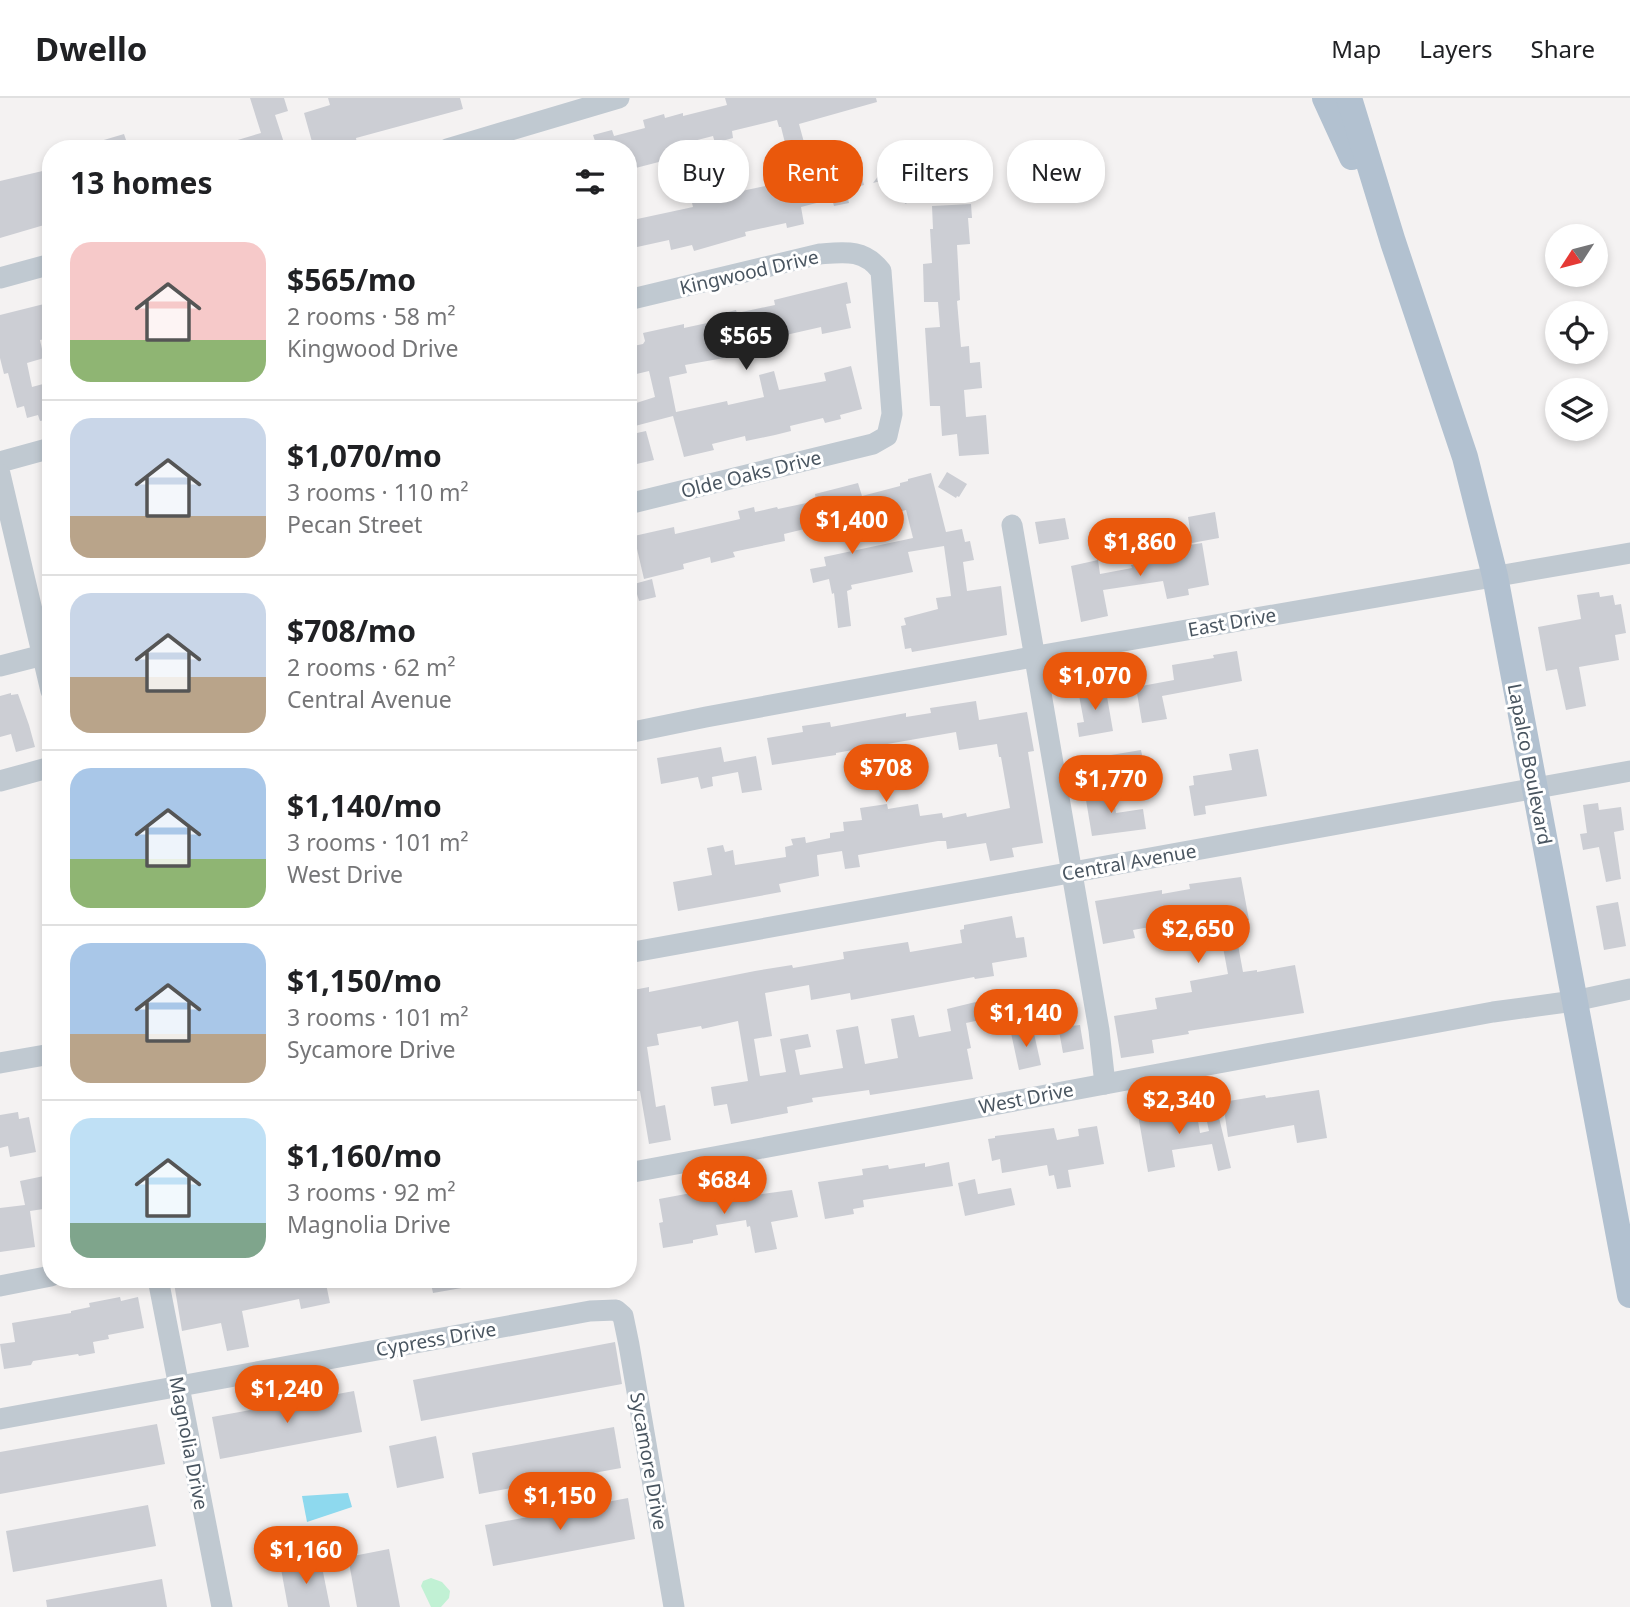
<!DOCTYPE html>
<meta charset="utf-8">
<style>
body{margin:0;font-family:"Noto Sans",sans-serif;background:#f6f6f6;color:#202124;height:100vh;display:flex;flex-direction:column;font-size:26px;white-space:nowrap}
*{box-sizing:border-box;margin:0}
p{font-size:23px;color:#757577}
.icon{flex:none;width:38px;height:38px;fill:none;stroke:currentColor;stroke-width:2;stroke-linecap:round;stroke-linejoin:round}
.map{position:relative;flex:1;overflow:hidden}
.sheet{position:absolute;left:42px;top:42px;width:595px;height:1148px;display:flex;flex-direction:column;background:#fff;border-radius:28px;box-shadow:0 4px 10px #0003}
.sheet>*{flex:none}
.top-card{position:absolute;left:658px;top:42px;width:665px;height:63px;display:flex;gap:14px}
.needle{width:46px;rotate:234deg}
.tools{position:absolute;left:1545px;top:126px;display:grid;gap:14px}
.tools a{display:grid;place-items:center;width:63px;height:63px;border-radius:50%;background:#fff;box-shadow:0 4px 10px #0003;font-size:35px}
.price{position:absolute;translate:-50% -60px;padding:0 16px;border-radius:24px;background:#ea580c;color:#fff;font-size:23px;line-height:46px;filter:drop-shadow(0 2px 4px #0008)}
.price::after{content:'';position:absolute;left:50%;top:42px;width:21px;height:16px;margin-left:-10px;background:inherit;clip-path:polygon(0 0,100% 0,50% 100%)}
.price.on{background:#222;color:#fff}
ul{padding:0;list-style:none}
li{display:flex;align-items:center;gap:21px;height:175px;padding:0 28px}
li+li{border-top:2px solid #e0e0e0}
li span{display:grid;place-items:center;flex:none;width:196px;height:140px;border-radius:21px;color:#555}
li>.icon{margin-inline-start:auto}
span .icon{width:84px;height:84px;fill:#fffc;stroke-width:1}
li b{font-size:30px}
h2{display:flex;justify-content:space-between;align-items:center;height:84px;padding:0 28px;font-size:30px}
.chip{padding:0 24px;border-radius:28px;background:#fff;box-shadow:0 4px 10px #0003;font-size:24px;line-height:63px}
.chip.on{background:#ea580c;color:#fff}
header{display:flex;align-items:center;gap:42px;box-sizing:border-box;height:98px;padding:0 35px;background:#fff;border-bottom:2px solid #e0e0e0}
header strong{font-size:33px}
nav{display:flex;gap:38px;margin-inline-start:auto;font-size:24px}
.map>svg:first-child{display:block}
.green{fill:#c1f1d4}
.water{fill:#8ed9ee}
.building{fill:#ccced4}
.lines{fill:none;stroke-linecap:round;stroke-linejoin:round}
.minor{stroke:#c0c9d1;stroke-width:21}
.major{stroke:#b2c1d0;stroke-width:26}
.labels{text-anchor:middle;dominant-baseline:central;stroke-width:6;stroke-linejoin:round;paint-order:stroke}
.street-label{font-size:19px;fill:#495560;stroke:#fff}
</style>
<header>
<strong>Dwello</strong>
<nav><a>Map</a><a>Layers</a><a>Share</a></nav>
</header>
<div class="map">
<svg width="1630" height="1509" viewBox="0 0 1630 1509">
<rect width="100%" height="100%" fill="#f4f2f2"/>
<path class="green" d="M431 1480 442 1484 450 1493 449 1500 441 1509H431L421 1488 423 1483Z"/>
<path class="water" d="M348 1395 352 1409 307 1424 302 1398Z"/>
<g class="building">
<path d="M250 0H284L288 13 275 17 286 51H221V47L261 35Z"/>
<path d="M328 0H460L463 11 356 40 357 46 339 51H314L304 15 330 7Z"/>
<path d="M725 0H876L877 4 799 26 805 48 787 53 781 29H779L777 22 732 33 733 40 715 45 713 38 682 46 683 50 676 52 678 59 628 72V51H584V46L595 43 593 37 612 32 614 38 645 30 643 22 664 16 665 20 683 15V18L727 7Z"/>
<path d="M124 36 129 51H87V47Z"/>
<path d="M900 49 910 56 907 60 928 76 906 106 893 97 908 76 873 85Z"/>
<path d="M856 58 864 87 846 92 849 105 834 108 832 101 801 109 804 126 787 130 786 125 745 134 746 138 694 153 692 147 671 152 669 142 628 151V123L693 109 687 85 705 81 709 100 826 75 824 69 844 64V61Z"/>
<path d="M51 71V125L0 140V83Z"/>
<path d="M971 106 972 120H968L970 146 957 147 960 202 957 203 961 249 969 248 970 265 980 264 982 290 964 292 966 319 986 317 989 356 959 358 957 336 942 338 940 308H930L925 230 940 229 938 204H924L923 166 932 165 930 131H933L932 108Z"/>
<path d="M847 184 851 205 846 206 851 230 822 236 821 229 777 239 779 245 762 249 761 244 723 252 724 260 685 267 687 275 669 279 676 314 727 303 728 307 764 299 759 277 774 273 779 292 826 283 824 275 851 268 862 311 840 317 841 321 825 325 823 320 790 328 791 333 775 337 746 343 745 338 712 346 714 352 684 359 673 318 635 328 630 307 655 299 649 273 628 278V249L643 246 645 243 643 235 684 226V230L721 222 720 216 736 212 737 215 775 207 774 202Z"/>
<path d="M44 206 51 240 40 242 44 260 27 265 32 289 43 286V290L46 289 51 309V321L40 323 38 317 27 320 24 308 17 310 8 275 4 276 0 260V217Z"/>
<path d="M646 333 654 362 628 368V337Z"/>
<path d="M947 374 967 386 959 399 957 398 956 400 938 389Z"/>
<path d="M931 375 946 434 962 431 965 444 970 443 974 462 963 464 967 493 1001 488 1007 537 912 554 911 550 905 551 901 528 906 527 904 520 938 511 936 500 951 498 944 448 908 454 913 474 851 487 852 491 847 493 851 528 838 530 834 495 832 496 829 481 813 485 810 471 826 468 824 459 913 440 906 412 827 433 825 426 784 436 785 443 733 454 735 459 711 465 710 459 683 466 684 471 644 481 634 438 674 429 675 436 740 421 738 413 754 409 755 414 777 409 778 411 816 403 815 396 858 385 862 398 900 388V385L908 383V381Z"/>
<path d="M1215 414 1219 440 1192 445 1188 419Z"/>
<path d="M1065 420 1069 441 1039 446 1035 424Z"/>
<path d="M1202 445 1209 487 1188 491 1189 497 1167 501 1163 483 1103 492 1108 518 1081 524 1071 468 1098 462 1100 476 1132 470 1131 467 1160 462 1158 452Z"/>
<path d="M652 481 656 499 639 503 634 486Z"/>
<path d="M1599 494 1600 499 1613 497 1615 507 1621 506 1626 535 1615 537 1619 562 1579 569 1586 608 1566 612 1557 571 1546 573 1538 529 1581 521 1577 497Z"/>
<path d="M1237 553 1242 583 1162 598 1167 621 1142 625 1136 589 1174 582 1172 567 1214 560 1213 557Z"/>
<path d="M1105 587 1113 633 1079 639 1077 625 1084 624 1078 592Z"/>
<path d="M11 595V597L18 596 29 627 35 649 16 654 11 636 0 639V598Z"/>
<path d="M976 603 979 622 1027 614 1034 653 1028 654 1043 745 1012 750 1014 759 990 763 986 745 947 751 946 743H938L858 757 860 769 845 771 842 753 817 757 819 778 779 786 781 794 678 813 673 784 712 777 707 750 723 747 725 754 733 752 735 767 786 759 785 749 793 747 791 741 805 739 806 745 830 740V735L844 733 843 724 862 722 860 710 887 706 888 711 918 706 920 718 942 715 943 720 966 715 967 719 1010 710 1001 659H999L997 646 959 652 956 634 836 655V657L772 667 767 640 803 634 802 628 830 624 831 629 906 615V619L931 615 930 610Z"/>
<path d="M721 649 724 664 756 658 762 692 742 695 738 674 712 679 713 688 701 691 698 679 661 686 657 660Z"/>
<path d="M1258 651 1267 698 1205 708 1206 716 1194 718 1189 688 1194 687 1193 678 1232 672 1229 656Z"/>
<path d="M1141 652 1145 672 1109 679 1105 658Z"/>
<path d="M1112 691 1116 715 1143 711 1146 731 1092 738 1085 696Z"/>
<path d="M1598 705 1599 712 1621 709 1624 732 1614 734 1621 781 1606 784 1599 749 1583 752 1580 736 1587 735 1583 707Z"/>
<path d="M1241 779 1249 822 1234 825 1243 874 1257 872V874L1295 867 1304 915 1188 933 1189 936 1152 942 1154 955 1121 960 1114 918 1157 911 1155 900 1192 894 1190 883 1228 876 1222 844 1202 847 1201 842 1194 843 1192 833H1187L1183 823 1133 832 1135 840 1103 846 1095 803 1162 792V796L1190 791 1189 786Z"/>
<path d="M1618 804 1626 848 1604 852 1596 808Z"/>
<path d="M1012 818 1016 840 1024 839 1027 859 992 865 994 878 975 881 974 879 851 902 850 895 811 902 809 887 765 895 772 938 754 941 760 978 786 974 780 941 808 936 811 949 795 952 800 977 843 970 836 932 858 928 865 966 898 960 891 921 914 917 919 939 951 933 947 911 992 900 995 919 966 925 971 950 967 951 973 981 870 997 869 992 812 1000 813 1004 787 1009 788 1015 731 1026 727 1006 714 1008 711 989 748 983 738 923 702 931 701 928 657 936 659 947 647 949 656 1009 665 1007 671 1042 649 1046 640 993H635L630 968 637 967 628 916V893L649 889V894L755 873 792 867 793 870 844 861 843 854 908 844 910 854 962 845 960 832 964 831V827Z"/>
<path d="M1067 906 1071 928 1080 927 1084 951 1063 955 1059 933 1049 934 1044 910Z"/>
<path d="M1033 931 1041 967 1019 972 1011 935Z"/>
<path d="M1319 992 1327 1040 1297 1045 1294 1027 1228 1039 1223 1004 1265 997 1266 1000Z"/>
<path d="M1163 1007 1165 1016 1196 1011 1200 1035 1209 1033 1204 1010 1216 1007 1231 1070 1218 1073 1212 1046 1172 1052 1175 1069 1148 1074 1137 1011Z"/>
<path d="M18 1014 19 1021 29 1019 36 1054 10 1059 8 1048 0 1050V1017Z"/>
<path d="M1097 1028 1104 1066 1068 1072 1071 1089 1057 1091 1054 1077 1049 1078 1047 1067 1002 1075 1000 1061 992 1063 988 1041 995 1040V1038L1054 1030 1057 1042 1079 1038 1078 1031Z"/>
<path d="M949 1064 953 1088 863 1102 864 1109 853 1111 854 1116 825 1121 818 1084 863 1077 862 1071 888 1067 889 1071 925 1065V1069Z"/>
<path d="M44 1078 50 1110 30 1113 35 1149 0 1154V1110L25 1107 20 1083Z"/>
<path d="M975 1081 978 1096 1011 1090 1015 1107 965 1118 958 1085Z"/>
<path d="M723 1089 725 1101 792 1092 798 1119 771 1124 777 1151 755 1155 750 1128 747 1129 746 1122 716 1127 718 1137 693 1142V1145L663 1150 659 1125 663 1124 659 1101Z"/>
<path d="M215 1181H325L330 1205 301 1211 299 1201 242 1213 249 1249 227 1253 221 1225 182 1233 174 1185 189 1182 190 1187 215 1184Z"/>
<path d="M430 1181H472L473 1188 433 1195Z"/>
<path d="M120 1199 121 1203 138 1199 144 1230 108 1237 109 1241 93 1244 95 1255 79 1258 78 1256 33 1263 31 1267 4 1271 0 1246 15 1244 12 1225 71 1215V1213L90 1209 89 1205Z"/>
<path d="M615 1244 622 1286 421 1323 413 1282Z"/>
<path d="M354 1293 362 1334 220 1361 212 1319Z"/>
<path d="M157 1326 165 1366 0 1396V1354Z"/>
<path d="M614 1329 621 1370 479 1396 472 1355Z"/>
<path d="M436 1338 444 1380 397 1390 389 1348Z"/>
<path d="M628 1400 635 1441 493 1468 485 1427Z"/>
<path d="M148 1407 156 1448 13 1474 6 1433Z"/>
<path d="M389 1451 400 1509H357L348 1459Z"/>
<path d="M321 1464 330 1509H288L281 1471Z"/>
<path d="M162 1481 167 1509H47L46 1502Z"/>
</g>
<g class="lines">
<g class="minor">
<path d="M447 51 619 0"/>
<path d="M0 180 51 166"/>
<path d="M628 202 820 156C845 154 864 151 881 173L892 316 887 338 873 346 628 406"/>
<path d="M0 364 51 350"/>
<path d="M0 376 51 593"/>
<path d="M1012 427 1099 932 1105 986"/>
<path d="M0 568 51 555"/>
<path d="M628 635 706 619 1043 557 1630 455"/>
<path d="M0 683 51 669"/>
<path d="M628 855 1630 673"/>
<path d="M0 965 51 956"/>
<path d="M628 1075 1105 986 1493 914 1574 903 1630 891"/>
<path d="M158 1181 222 1509"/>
<path d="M0 1188 51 1178"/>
<path d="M0 1321 590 1213 616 1212 623 1218 629 1247 674 1509"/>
</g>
<g class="major">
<path d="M1325 0 1352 59"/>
<path d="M1349 0 1393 144 1465 359 1495 478 1630 1197"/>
</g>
</g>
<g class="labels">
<g class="street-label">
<text transform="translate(749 174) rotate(-13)">Kingwood Drive</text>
<text transform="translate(751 376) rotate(-14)">Olde Oaks Drive</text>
<text transform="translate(1232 524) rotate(-10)">East Drive</text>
<text transform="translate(1530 666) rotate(79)">Lapalco Boulevard</text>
<text transform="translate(1129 764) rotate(-10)">Central Avenue</text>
<text transform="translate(1026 1000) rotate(-11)">West Drive</text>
<text transform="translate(436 1241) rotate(-10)">Cypress Drive</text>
<text transform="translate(189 1345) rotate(79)">Magnolia Drive</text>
<text transform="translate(649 1363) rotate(80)">Sycamore Drive</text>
</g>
</g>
</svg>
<div class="tools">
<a><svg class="needle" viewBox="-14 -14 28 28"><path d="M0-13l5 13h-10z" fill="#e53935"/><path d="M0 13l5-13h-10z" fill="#757577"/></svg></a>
<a><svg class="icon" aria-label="locate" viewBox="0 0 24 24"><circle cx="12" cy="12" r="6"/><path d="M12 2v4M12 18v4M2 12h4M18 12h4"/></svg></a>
<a><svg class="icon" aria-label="layers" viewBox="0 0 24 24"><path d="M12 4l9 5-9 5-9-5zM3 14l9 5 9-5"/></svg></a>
</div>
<b class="price on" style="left:746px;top:274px">$565</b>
<b class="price" style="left:852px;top:458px">$1,400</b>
<b class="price" style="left:1140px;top:480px">$1,860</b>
<b class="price" style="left:1095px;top:614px">$1,070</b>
<b class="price" style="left:886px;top:706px">$708</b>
<b class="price" style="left:1111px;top:717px">$1,770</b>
<b class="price" style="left:1198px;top:867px">$2,650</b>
<b class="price" style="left:1026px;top:951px">$1,140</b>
<b class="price" style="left:1179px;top:1038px">$2,340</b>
<b class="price" style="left:724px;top:1118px">$684</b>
<b class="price" style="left:287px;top:1327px">$1,240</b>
<b class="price" style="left:560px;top:1434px">$1,150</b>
<b class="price" style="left:306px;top:1488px">$1,160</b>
<div class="top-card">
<a class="chip">Buy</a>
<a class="chip on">Rent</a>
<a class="chip">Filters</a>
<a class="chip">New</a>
</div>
<section class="sheet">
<h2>13 homes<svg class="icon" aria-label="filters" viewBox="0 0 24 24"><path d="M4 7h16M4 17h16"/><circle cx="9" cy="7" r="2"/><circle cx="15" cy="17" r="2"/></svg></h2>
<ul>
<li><span style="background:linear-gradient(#f6c9c9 70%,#8fb573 0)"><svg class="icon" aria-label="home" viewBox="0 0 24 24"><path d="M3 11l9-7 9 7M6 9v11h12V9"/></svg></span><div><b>$565/mo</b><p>2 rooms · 58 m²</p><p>Kingwood Drive</p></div></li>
<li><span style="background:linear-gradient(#c9d6e8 70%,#b9a48a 0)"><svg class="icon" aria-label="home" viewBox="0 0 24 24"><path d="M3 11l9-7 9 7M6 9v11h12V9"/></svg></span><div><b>$1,070/mo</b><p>3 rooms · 110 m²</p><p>Pecan Street</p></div></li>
<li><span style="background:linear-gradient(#c9d6e8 60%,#b9a48a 0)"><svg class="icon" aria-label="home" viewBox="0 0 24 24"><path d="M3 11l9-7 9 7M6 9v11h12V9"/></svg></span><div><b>$708/mo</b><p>2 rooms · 62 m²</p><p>Central Avenue</p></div></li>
<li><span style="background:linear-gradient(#a9c7e8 65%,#8fb573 0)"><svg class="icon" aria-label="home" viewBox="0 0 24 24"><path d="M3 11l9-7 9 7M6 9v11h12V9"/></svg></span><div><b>$1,140/mo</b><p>3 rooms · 101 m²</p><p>West Drive</p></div></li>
<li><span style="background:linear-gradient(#a9c7e8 65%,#b9a48a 0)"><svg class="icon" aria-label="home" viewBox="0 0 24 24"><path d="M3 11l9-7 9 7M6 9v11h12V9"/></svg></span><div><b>$1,150/mo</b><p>3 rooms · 101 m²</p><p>Sycamore Drive</p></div></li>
<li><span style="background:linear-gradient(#bfe0f5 75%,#7fa58c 0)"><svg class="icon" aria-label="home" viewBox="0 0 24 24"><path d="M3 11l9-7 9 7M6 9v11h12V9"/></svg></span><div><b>$1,160/mo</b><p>3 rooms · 92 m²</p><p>Magnolia Drive</p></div></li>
</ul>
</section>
</div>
